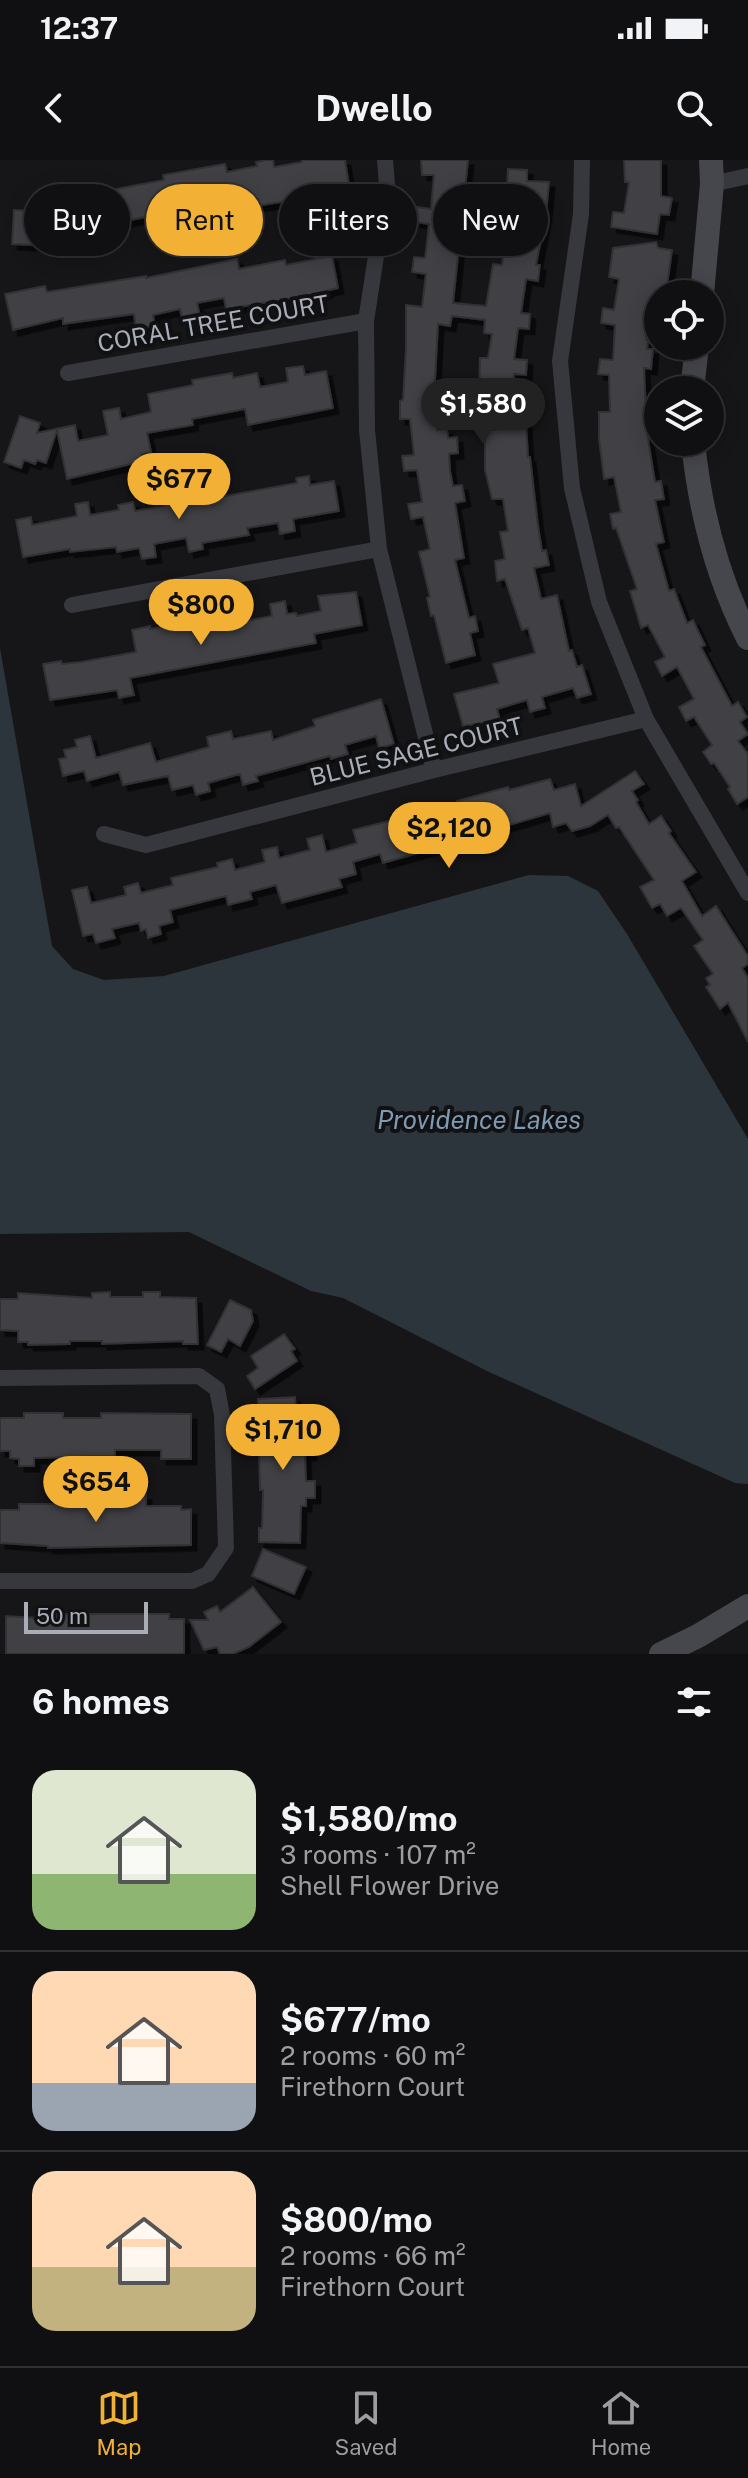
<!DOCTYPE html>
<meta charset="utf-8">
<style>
body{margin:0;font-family:"Public Sans",sans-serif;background:#19191b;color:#f1f3f6;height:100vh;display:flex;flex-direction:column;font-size:30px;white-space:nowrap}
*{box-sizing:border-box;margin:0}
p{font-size:26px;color:#9c9d9f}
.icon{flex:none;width:44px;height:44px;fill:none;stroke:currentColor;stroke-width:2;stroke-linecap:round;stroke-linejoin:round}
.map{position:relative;height:1494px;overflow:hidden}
.side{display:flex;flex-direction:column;background:#101012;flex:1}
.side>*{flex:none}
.banner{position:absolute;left:24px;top:24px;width:700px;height:72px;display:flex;gap:16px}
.buttons{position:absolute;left:644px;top:120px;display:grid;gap:16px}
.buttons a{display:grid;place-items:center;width:80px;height:80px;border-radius:50%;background:#101012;box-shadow:0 4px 20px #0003,0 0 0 2px #303032;font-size:40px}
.scale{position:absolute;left:24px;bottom:20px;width:124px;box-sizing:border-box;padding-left:8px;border:4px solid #a8adb8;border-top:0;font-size:22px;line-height:28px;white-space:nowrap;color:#a8adb8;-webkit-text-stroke:6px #111113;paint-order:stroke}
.price{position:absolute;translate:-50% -68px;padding:0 18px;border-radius:28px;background:#f2b134;color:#111;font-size:26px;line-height:52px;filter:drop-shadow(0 2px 4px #0008)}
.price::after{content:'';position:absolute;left:50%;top:48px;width:24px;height:18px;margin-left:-12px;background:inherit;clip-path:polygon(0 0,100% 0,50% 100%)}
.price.on{background:#222;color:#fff}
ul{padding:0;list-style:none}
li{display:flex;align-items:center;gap:24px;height:200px;padding:0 32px}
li+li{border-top:2px solid #303032}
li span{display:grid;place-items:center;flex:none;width:224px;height:160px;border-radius:24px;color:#555}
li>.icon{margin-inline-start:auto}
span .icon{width:96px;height:96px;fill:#fffc;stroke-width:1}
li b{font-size:34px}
h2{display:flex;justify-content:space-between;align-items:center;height:96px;padding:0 32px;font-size:34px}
.tag{padding:0 28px;border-radius:36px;background:#101012;box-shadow:0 4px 20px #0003,0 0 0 2px #303032;font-size:28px;line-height:72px}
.tag.on{background:#f2b134;color:#111}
.status{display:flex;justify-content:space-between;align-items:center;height:56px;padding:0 40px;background:#101012;direction:ltr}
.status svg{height:22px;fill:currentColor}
header{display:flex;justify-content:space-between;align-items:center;height:104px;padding:0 32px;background:#101012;font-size:36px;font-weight:700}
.tab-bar{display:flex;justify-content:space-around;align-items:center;height:112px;border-top:2px solid #303032;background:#101012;font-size:22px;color:#9c9d9f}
.tab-bar a{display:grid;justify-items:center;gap:4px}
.tab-bar .on{color:#f2b134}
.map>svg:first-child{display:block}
.water{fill:#2c353c}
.building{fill:#404145;stroke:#303034;stroke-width:2;filter:url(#shadow)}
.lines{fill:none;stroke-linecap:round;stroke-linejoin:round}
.street{stroke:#37383d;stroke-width:16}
.secondary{stroke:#45474d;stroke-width:24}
.labels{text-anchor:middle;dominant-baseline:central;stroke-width:8;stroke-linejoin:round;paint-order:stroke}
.street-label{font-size:24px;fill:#a8adb8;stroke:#111113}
.water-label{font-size:26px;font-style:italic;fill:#7f9bb3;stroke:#111113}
</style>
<div class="status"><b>12:37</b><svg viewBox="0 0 49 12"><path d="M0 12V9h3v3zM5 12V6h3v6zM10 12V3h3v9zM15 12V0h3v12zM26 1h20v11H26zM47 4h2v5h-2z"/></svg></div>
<header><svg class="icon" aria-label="back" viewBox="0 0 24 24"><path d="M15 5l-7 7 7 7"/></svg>Dwello<svg class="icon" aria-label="search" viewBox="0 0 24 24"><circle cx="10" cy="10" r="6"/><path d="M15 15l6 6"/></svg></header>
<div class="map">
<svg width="748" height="1494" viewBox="0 0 748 1494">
<defs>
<filter id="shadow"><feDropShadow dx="5.5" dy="5.5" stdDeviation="0" flood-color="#0009"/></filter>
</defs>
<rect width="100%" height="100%" fill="#161618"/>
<path class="water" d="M0 488 52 786 73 809 104 820 164 816 529 715 568 716 598 731 627 774 748 979V1324L735 1323 489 1212 343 1138 311 1131 189 1072 0 1074Z"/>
<g class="building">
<path d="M267 0H273L274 7 302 2V0H345L350 31 256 46 184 63 182 50 115 63 117 73 84 80 80 63 75 64 68 31 86 28 88 40 117 34 116 29 164 20 163 15 225 4 227 12 257 6 256 2Z"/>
<path d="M421 0H468L453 143 486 146 493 104 502 105 511 42H506L508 9 527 10V21L549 22 546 55 536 105H540L538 121 526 119 521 153 530 154 529 169 518 168 514 199 527 200 526 215 514 214 513 248 525 247 528 297H530L538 366 542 391 546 390 549 405 534 408 541 439 557 435 569 491 572 490 577 507 582 505 591 534 577 538 573 528 542 537 545 548 530 552 527 540 497 549 500 560 463 566 454 534 499 523 493 504 535 493 528 468 522 470 505 419 497 421 495 401 505 399 500 372 508 371 503 339H492L485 310V270H496L495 236H479L480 198H488L492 174 484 173 485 160 452 156 450 166 438 164 435 220 437 270 447 269 448 278 457 277 458 293 449 294 450 311 453 326 462 325 465 341 455 343 464 398 455 400 469 458 475 456 478 471 470 473 475 495 446 503 434 455 431 456 427 438 430 437 419 392 430 389 423 357 411 359 408 344 422 342 417 310 404 311 402 296 414 295 410 259H400V241L403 240 406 188V145L422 147 426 114 412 112 414 97 425 98 429 64 415 62 417 47 431 49 434 15H422Z"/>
<path d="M624 0H661V36L672 38 669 55 660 54 657 74 611 67 613 52 624 53 629 22H625Z"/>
<path d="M35 35 53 36 51 86 12 84 14 50 34 51Z"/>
<path d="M656 82 658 88 672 90 667 126 663 125 662 134H658V152L650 150 646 180H648L647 189H653L651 209 644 208 647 273 655 322 661 321 664 339 655 340 664 382 656 384 669 431 674 429 687 463 693 460 705 485 701 487 732 546 738 542 747 557 740 562 748 574 738 581 748 594V637L737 644 728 629 730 627 714 603 711 604 703 592 712 585 694 557 686 561 679 547 694 539 677 507 662 516 655 502 665 497 648 465 641 468 630 431 637 429 616 368 613 369 610 354 621 352 614 317 604 319 599 279V252H610L609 215 598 214 600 199 613 200 615 165 601 163 603 148 614 150 619 119 609 117 613 88Z"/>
<path d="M332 96 338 128 326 131V133L226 149 224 138 197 143 200 156 182 159 180 149 153 155 155 166 136 169 134 154 63 164V158L13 170 5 134 45 126 47 132 146 116V118L237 99 239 109 285 100 286 105Z"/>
<path d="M303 206 305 215 326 211 333 248 248 265 245 249 192 259 193 265 147 273 151 292 142 294 144 301 67 319 57 270 46 303 37 300 35 304 24 300 21 308 4 302 20 256 40 263 37 273 75 265 78 281 108 275 103 251 119 248 121 259 151 252 148 234 193 225 192 220 232 213 233 218 257 213 260 227 288 222 286 208Z"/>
<path d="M309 316 310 325 334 321 339 351 293 359 295 371 280 374 278 363 247 368 249 375 202 383 203 389 189 392 186 378 154 384 156 397 142 399 139 388 117 392 116 387 70 392V389L23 397 16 360 31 357 32 365 77 356 75 344 88 342 90 355 119 350 118 345 133 342 135 351 165 346 163 339 186 335 187 343 297 323 296 318Z"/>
<path d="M356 432 362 465 314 474 316 483 130 518 134 535 119 538 117 530 50 540 43 504 61 501 62 504 81 502 136 492 132 470 150 466V469L195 461 197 472 227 466 224 453 239 451 241 462 272 456 270 444 285 441 287 454 296 453 297 456 321 451 318 436Z"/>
<path d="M381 539 394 584 379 588 376 576 345 585 348 594 331 599 330 596 256 616 258 621 243 625 240 614 208 623 210 631 196 635 193 625 172 630 168 616 123 625 119 612 87 621 84 611 63 616 59 599 66 598 64 590 77 587 75 580 90 576 96 598 150 583 156 602 209 587 207 577 231 571 233 579 271 571 273 580 315 566 313 560Z"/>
<path d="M635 611 644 624 632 631 638 640 636 642 649 664 661 656 671 671 669 673 696 712 682 721 702 756 716 746 748 796V804L742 808 748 818V882L728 843 720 849 706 827 710 825 706 818 713 814 694 786 703 780 681 748 667 756 660 744 652 748 640 727 654 720 619 667 616 668 608 655 590 666 572 671 566 663 553 667 550 653 486 672 487 677 475 680 472 672 444 680V682L431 686 432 689 383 703 380 694 353 702 356 714 339 719 342 727 282 743 276 725 250 732 252 739 228 745 226 736 170 750 173 762 159 766 161 774 148 778 146 769 141 771 139 763 112 769 115 778 96 783 93 774 83 776 72 730 87 727 91 743 126 735 124 727 138 723 141 733 173 725 171 718 218 707 217 703 232 699 235 710 265 702 262 690 277 687 279 698 310 690 307 679 322 675 326 692 357 683 353 670 458 644 457 641 508 627 509 630 550 619 554 630 575 624 581 646Z"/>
<path d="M110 1132V1137H143V1132H160V1137L196 1138 198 1184H183V1181L102 1184V1181H70V1184L28 1185V1182H18V1171L0 1170V1139H18V1133L92 1138V1133Z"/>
<path d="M230 1140 251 1150 253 1161 240 1186 228 1179 221 1192 207 1185Z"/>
<path d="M284 1174 295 1189 291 1191 297 1201 255 1229 247 1216 258 1208 251 1196Z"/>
<path d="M295 1237 297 1277H311V1295H305L306 1321H315V1338H306V1346H301L300 1383 259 1382V1368H262L263 1330H260L259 1293H264L263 1254H258V1239Z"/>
<path d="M24 1253H63V1258H101V1253L191 1254V1299H161V1290H115V1296L34 1298V1306H19V1299L10 1298V1291H0V1258H24Z"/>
<path d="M130 1335H146V1346H181V1350L191 1349V1385L48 1388V1386L0 1383V1350H19V1344H54V1337H77V1343L102 1342V1338H130Z"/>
<path d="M263 1389 306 1407 294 1434 252 1416Z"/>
<path d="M253 1427 281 1462 249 1487 233 1494H220L217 1487 204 1490 190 1460H208L204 1452 217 1446 220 1452Z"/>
<path d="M57 1454H169V1459H184V1494H6V1456L57 1459Z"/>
</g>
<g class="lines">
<g class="street">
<path d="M385 0 387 25 366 161 367 270 379 389 434 610"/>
<path d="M582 0 581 54 560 201 572 328 599 442 646 559 748 733"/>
<path d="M712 24 748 16"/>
<path d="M68 213 366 161"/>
<path d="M72 445 379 389"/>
<path d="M104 674 146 685 434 610 646 559"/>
<path d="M0 1218 199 1216 217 1229 222 1255 226 1388 208 1414 192 1421H0"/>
</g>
<g class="secondary">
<path d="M702 134 712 24 711 0"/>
<path d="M692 230 697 186"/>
<path d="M693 282C700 351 717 417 748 478"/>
<path d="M661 1494 698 1476 748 1446"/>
</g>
</g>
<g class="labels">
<g class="street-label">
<text transform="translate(213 163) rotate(-10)">CORAL TREE COURT</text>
<text transform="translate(416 591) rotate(-14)">BLUE SAGE COURT</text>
</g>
<g class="water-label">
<text x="479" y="959">Providence Lakes</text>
</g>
</g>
</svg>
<div class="buttons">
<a><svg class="icon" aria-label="locate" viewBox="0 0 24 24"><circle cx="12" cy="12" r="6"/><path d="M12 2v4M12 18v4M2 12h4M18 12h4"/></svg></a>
<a><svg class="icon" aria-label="layers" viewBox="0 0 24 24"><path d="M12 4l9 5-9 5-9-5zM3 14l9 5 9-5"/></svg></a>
</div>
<div class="scale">50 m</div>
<b class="price on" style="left:483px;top:286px">$1,580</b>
<b class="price" style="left:179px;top:361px">$677</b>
<b class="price" style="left:201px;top:487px">$800</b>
<b class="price" style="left:449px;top:710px">$2,120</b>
<b class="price" style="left:283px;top:1312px">$1,710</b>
<b class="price" style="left:96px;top:1364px">$654</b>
<div class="banner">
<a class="tag">Buy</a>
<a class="tag on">Rent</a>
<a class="tag">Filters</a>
<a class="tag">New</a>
</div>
</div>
<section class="side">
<h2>6 homes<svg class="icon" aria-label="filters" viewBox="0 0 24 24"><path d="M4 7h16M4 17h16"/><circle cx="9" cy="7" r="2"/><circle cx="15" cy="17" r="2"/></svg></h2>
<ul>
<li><span style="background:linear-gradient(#dfe7d0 65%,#8fb573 0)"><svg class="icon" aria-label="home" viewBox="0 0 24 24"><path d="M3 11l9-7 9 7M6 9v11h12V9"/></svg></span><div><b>$1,580/mo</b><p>3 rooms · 107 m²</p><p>Shell Flower Drive</p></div></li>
<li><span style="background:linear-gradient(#ffd9b3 70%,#9aa5b1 0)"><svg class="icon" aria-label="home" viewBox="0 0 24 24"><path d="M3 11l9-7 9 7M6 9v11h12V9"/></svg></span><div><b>$677/mo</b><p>2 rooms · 60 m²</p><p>Firethorn Court</p></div></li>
<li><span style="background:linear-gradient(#ffd9b3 60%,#c2b280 0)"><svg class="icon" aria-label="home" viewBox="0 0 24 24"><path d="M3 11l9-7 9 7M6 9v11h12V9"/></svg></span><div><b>$800/mo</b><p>2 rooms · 66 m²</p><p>Firethorn Court</p></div></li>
</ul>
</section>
<nav class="tab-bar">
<a class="on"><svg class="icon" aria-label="map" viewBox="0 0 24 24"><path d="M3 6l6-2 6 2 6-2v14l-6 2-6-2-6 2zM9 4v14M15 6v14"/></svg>Map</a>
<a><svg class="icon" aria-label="saved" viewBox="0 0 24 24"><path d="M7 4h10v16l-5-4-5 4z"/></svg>Saved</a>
<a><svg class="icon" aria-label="home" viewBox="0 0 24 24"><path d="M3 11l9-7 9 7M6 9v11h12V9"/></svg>Home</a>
</nav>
